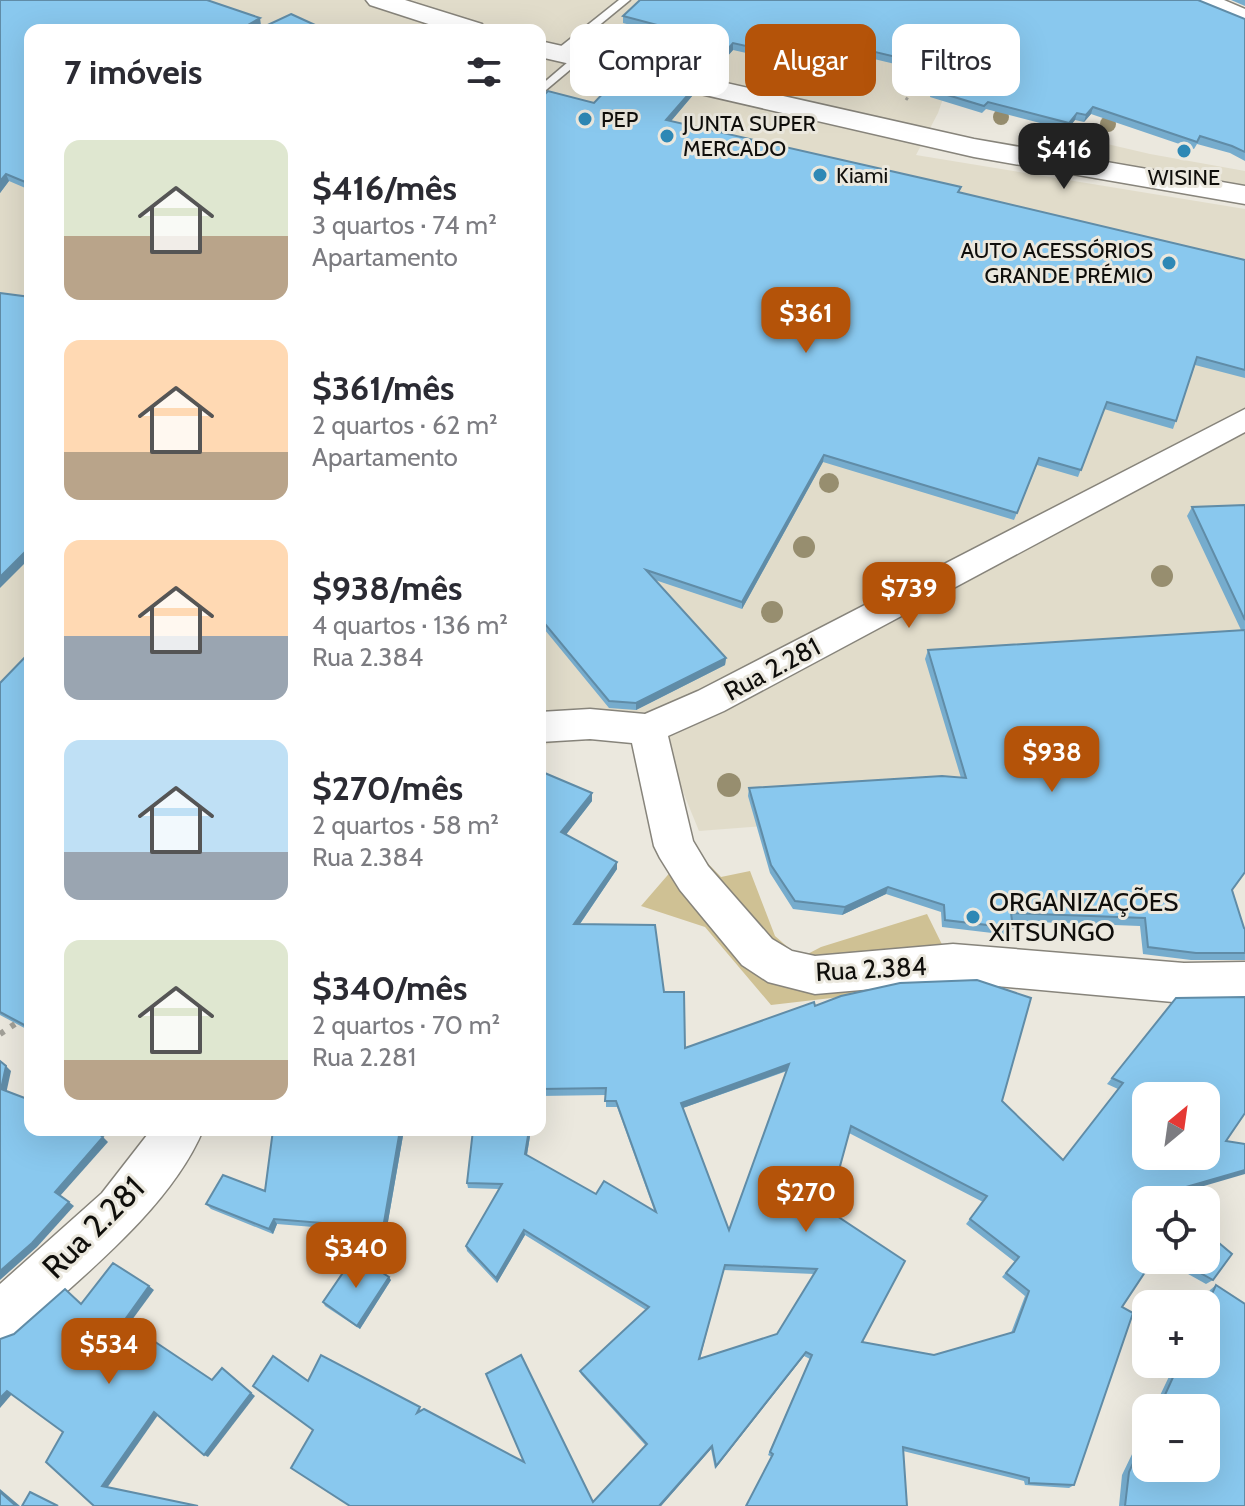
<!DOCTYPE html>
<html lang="pt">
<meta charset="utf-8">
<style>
body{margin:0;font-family:Cabin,sans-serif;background:#f2f2f3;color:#2b2b33;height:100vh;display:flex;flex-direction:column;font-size:30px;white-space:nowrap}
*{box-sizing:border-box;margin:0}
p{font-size:26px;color:#7c7c81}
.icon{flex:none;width:44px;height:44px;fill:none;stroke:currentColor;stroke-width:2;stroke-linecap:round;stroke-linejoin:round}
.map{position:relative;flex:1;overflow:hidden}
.side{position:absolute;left:24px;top:24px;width:522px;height:1112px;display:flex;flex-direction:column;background:#fff;border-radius:16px;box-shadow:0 8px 32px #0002}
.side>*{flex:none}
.hud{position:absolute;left:570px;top:24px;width:554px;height:72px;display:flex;gap:16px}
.needle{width:52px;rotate:29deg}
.controls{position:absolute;left:1132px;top:1082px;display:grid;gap:16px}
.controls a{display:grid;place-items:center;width:88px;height:88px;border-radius:16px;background:#fff;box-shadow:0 8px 32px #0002;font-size:40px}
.price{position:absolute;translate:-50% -68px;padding:0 18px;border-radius:16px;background:#b45309;color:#fff;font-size:26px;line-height:52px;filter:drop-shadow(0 2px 4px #0008)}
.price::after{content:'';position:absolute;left:50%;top:48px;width:24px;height:18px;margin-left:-12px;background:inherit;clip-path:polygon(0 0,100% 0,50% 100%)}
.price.selected{background:#222;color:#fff}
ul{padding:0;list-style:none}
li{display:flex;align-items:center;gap:24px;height:200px;padding:0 40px}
li span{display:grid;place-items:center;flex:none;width:224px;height:160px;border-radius:16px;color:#555}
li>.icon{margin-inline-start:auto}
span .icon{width:96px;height:96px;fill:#fffc;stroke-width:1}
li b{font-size:34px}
h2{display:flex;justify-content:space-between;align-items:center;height:96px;padding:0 40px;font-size:34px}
.tag{padding:0 28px;border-radius:16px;background:#fff;box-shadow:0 8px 32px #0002;font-size:28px;line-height:72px}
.tag.selected{background:#b45309;color:#fff}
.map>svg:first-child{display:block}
.built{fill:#e1dcca}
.green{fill:#cfc194}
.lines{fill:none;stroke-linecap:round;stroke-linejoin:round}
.lane-casing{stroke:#87847b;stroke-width:3}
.street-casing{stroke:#87847b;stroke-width:3}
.secondary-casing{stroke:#87847b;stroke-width:3}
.path-far1{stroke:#a2a098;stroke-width:3;stroke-dasharray:3 4;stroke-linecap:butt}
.path{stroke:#a2a098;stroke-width:6;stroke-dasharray:5 8;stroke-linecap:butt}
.lane{fill:#fff;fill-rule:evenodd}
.street{fill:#fff;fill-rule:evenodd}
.secondary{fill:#fff;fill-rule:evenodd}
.tree{fill:#978e6f}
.wall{fill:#76accd;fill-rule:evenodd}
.shaded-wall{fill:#608ca7}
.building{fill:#89c8ee;stroke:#608ca7;stroke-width:2;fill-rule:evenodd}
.poi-dot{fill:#2e88b5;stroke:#ebe8de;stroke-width:3}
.labels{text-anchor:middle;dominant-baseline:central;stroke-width:6;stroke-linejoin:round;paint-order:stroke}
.far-poi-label{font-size:22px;fill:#0f0e0b;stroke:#ebe8de;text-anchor:start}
.street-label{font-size:26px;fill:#0f0e0b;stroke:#ebe8de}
.poi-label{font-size:26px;fill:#0f0e0b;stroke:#ebe8de;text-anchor:start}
.near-street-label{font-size:32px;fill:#0f0e0b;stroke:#ebe8de}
</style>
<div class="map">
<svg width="1245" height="1506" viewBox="0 0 1245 1506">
<rect width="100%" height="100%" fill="#ebe8de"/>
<g class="built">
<path d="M28 0H977L938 113 916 155 1245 209V788L699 831 674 770 626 727 540 746V30H30Z"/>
<path d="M30 114V842L0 846V156Z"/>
<path d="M1043 129 1150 154 1245 171V186L1034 148Z"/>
</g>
<path class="green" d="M692 847 721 877 750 871 775 936 800 958 821 947 927 914 961 983 771 1005 705 927 641 906Z"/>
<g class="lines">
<g class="lane-casing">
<g id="lane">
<path d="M619 0H630L563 55H555V51Z"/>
<path d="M575 56 584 58 540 95V86Z"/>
</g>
</g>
<g class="street-casing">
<g id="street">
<path d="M1194 0H1224L1245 9V24L1197 5Z"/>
<path d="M1245 409V432L724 711 668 736 693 841 708 866 772 939 792 951 815 956 953 944 1184 963 1245 962V1002L1184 1003 953 982 815 994 768 982 742 965 680 890 660 858 654 846 632 743 590 739 540 742V712L590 709 645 714 698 691Z"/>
<path d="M151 1130H203C170 1209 80 1278 18 1335L0 1342V1284L102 1193Z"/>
</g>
</g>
<g class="secondary-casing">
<g id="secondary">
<path d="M366 0H405L482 24 486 30H447L370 5Z"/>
<path d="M540 41 974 139 1245 186V204L974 157 540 57Z"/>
</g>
</g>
<path class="path-far1" d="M906 100 926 68"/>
<path class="path" d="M0 1034 30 1014"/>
<use href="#lane" class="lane"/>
<use href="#street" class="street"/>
<use href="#secondary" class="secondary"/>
</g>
<g class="tree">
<circle cx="1001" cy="117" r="8"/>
<circle cx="1108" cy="124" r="8"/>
<circle cx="829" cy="483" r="10"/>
<circle cx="804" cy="547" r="11"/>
<circle cx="1162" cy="576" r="11"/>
<circle cx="772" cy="612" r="11"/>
<circle cx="729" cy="785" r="12"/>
</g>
<g class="wall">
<path d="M0 0 261 25 252 30H30V190L9 181 0 193Z"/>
<path d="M1231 0H1245V6Z"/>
<path d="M623 16 1245 19V161L1230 153 1197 144 1194 149 1091 114 1084 122 1075 120 1067 130 986 109 982 113 930 97 931 90 945 76 824 47 807 67 733 50 710 76 640 61 641 54 660 33 623 23Z"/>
<path d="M694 88 693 95 671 121 961 187 959 193 1245 260V378L1195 365 1173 429 1104 409 1078 477 1037 465 1014 520 823 462 742 609 655 580 726 658 725 665 636 710 609 708 540 624V99L594 103Z"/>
<path d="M1245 505V872L1232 890 1244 928 1245 929V960H1191L1143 954 1140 926 1012 921 1013 928 1009 935 942 927 941 912 886 894 842 915 793 909 770 873 748 796 749 788 961 778 925 659 928 650 1241 630 1187 516 1192 507Z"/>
<path d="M30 652V1031L0 1015V683Z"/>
<path d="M540 771 592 801 566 834 617 869 580 924 664 992 685 1048 815 1006 1002 1101 1063 1160 1118 1089 1107 1084 1176 998 1165 1197 1122 1307 1074 1485 1069 1488 1025 1485 1024 1481 903 1451 772 1457 768 1455 810 1359 804 1356 715 1469 711 1449 661 1506H350L313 1430 308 1381 422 1410 593 1502 646 1446 581 1374 580 1371 646 1310 525 1235 497 1283 467 1251 466 1246 499 1189 468 1188 467 1183 473 1133 444 1130H531L527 1155 596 1194 654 1210 617 1107H606V1095L540 1096ZM787 1071 729 1230 683 1108ZM849 1133 983 1202 966 1224 1015 1262 1002 1277 1025 1296 1011 1333 934 1355 862 1342 828 1210ZM723 1270 814 1274 777 1334 700 1359Z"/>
<path d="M404 1130 386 1233 277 1224 273 1234 211 1209 206 1204 265 1191Z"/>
<path d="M1163 1260H1206L1213 1280 1206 1284Z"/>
<path d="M391 1280 360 1329 325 1306 323 1302Z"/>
<path d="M1216 1285 1245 1506H1119L1122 1475 1146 1425V1468L1206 1408H1154L1175 1364H1206V1304H1203L1210 1290Z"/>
</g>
<g class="shaded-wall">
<path d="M260 18 261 25 252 30H239Z"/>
<path d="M825 40 824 47 807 67 808 60Z"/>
<path d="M733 43V50L710 76V69Z"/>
<path d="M694 88 693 95 666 127V120Z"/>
<path d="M1093 107 1091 114 1084 122 1086 115Z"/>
<path d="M1077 113 1075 120 1067 130 1069 123Z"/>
<path d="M6 174 9 181 0 193V181Z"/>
<path d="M824 455 823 462 742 609V602Z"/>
<path d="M30 547V558L0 588V577Z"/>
<path d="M726 658 725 665 636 710V703Z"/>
<path d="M592 793V801L562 840 561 832Z"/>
<path d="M617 862V869L575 931 574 924Z"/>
<path d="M888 887 886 894 842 915 845 907Z"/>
<path d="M789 1064 788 1070 680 1109 681 1103Z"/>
<path d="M6 1066 11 1071 6 1094 1 1089Z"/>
<path d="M400 1130H404L386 1233 383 1228Z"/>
<path d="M529 1130H531L526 1160 525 1154Z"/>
<path d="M103 1137 108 1142 60 1196 55 1192Z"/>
<path d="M1245 1170V1174L1156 1200 1162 1194Z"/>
<path d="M69 1202 74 1206 37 1247 0 1280V1271Z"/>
<path d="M274 1219 277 1224 273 1234 269 1229Z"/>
<path d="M524 1230 525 1235 497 1283 496 1278Z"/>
<path d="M389 1277 391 1280 360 1329 357 1326Z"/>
<path d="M149 1286 154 1290 129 1324 124 1321Z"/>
<path d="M806 1352 804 1356 715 1469 716 1466Z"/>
<path d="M222 1368 255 1396 208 1457 204 1455Z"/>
<path d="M7 1391 12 1394 0 1408V1398Z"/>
<path d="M154 1412 158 1415 107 1488 102 1486Z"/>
<path d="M712 1446 711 1449 661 1506H659Z"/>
<path d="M0 1489 20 1506H16L0 1492Z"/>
</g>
<g class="building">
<path d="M0 0H207L260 18 239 30H30V184L6 174 0 181Z"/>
<path d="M640 0H1198L1245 19V152L1232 146 1200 136 1197 142 1093 107 1086 115 1077 113 1069 123 988 102 984 106 931 90 951 70 825 40 808 60 733 43 710 69 641 54 665 27 623 16Z"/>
<path d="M291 14 326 30H257Z"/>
<path d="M623 72 694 88 666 120 961 187 958 192 1245 260V370L1197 357 1176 421 1107 402 1081 470 1039 458 1017 513 824 455 742 602 646 570 726 658 636 703 609 701 540 618V99L548 91 594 103Z"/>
<path d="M0 293 30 297V547L0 577Z"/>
<path d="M1245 505V620L1192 507Z"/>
<path d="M1245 630V872L1232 890 1244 928 1245 929V953H1196L1148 947 1145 918 1011 913 1013 928 945 920 944 905 888 887 845 907 795 901 771 865 749 788 942 776 966 778 928 650Z"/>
<path d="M30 652V1028L0 1012V683Z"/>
<path d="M540 771 592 793 561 832 617 862 574 924 655 925 664 992H684L685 1048 814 1002 815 1006 841 996 900 983 977 980 1031 998 1002 1101 1063 1160 1123 1083 1112 1078 1176 998 1245 997V1113L1226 1141 1245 1144V1170L1162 1194 1169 1200H1146V1260H1153L1122 1307 1133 1313 1074 1485 1029 1483V1478L903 1447 907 1506H746L773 1454 770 1452 812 1355 806 1352 716 1466 712 1446 659 1506H350L291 1468 313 1430 253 1386 273 1356 308 1381 321 1355 420 1407 417 1413 424 1409 524 1462 486 1374 521 1355 593 1502 647 1444 580 1371 649 1307 524 1230 496 1278 466 1246 502 1184 467 1183 473 1130H529L525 1154 596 1194 604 1181 656 1212 616 1101H605L606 1088 540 1089ZM789 1064 729 1230 681 1103ZM1146 1096H1206V1156H1146ZM851 1126 987 1196 970 1219 1019 1257 1006 1273 1029 1291 1014 1332 934 1355 862 1342 905 1261 828 1210ZM725 1265 817 1269 777 1334 699 1359Z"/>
<path d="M0 1061 6 1066 1 1089 30 1100V1130H93L103 1137 55 1192 69 1202 32 1243 0 1271Z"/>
<path d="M273 1130H400L383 1228 274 1219 269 1229 206 1204 223 1175 265 1191Z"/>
<path d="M1206 1232 1232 1254 1213 1280 1177 1260H1206Z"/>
<path d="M355 1255 389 1277 357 1326 323 1302Z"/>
<path d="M113 1263 149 1286 124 1321 212 1380 222 1368 251 1393 204 1455 154 1412 102 1486 198 1506H94L46 1462 63 1432 7 1391 0 1398V1339L14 1334 65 1289 81 1304Z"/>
<path d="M1216 1285 1245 1304V1506H1125L1129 1472 1146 1435V1468H1206V1408H1159L1179 1364H1206V1307Z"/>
<path d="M0 1492 16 1506H0Z"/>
<path d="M30 1492 58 1506H22Z"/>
</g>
<g class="poi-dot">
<circle cx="585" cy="119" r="8"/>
<circle cx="667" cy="136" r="8"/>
<circle cx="1184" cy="151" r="8"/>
<circle cx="820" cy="175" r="8"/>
<circle cx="1169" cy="263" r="8"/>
<circle cx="973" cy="917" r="8"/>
</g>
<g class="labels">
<g class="far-poi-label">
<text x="601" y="119">PEP</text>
<text x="683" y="123">JUNTA SUPER<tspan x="683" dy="25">MERCADO</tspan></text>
<text x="836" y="175">Kiami</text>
<text x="1184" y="177" text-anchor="middle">WISINE</text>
<text x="1153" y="250" text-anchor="end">AUTO ACESSÓRIOS<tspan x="1153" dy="25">GRANDE PRÉMIO</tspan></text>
</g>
<g class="street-label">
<text transform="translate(772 669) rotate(-28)">Rua 2.281</text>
<text transform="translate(871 969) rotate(-3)">Rua 2.384</text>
</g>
<g class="poi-label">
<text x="989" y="902">ORGANIZAÇÕES<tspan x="989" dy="30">XITSUNGO</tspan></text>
</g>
<g class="near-street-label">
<text transform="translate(93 1227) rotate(-45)">Rua 2.281</text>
</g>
</g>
</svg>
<div class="controls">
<a><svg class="needle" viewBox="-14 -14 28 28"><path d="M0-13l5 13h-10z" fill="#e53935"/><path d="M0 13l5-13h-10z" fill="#7c7c81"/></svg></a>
<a><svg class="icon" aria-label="locate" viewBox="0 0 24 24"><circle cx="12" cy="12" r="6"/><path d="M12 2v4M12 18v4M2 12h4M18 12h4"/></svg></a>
<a>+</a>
<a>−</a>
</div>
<b class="price selected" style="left:1064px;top:191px">$416</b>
<b class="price" style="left:806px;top:355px">$361</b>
<b class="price" style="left:909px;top:630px">$739</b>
<b class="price" style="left:1052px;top:794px">$938</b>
<b class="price" style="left:806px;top:1234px">$270</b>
<b class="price" style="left:356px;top:1290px">$340</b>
<b class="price" style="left:109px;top:1386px">$534</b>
<div class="hud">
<a class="tag">Comprar</a>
<a class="tag selected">Alugar</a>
<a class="tag">Filtros</a>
</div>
<section class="side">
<h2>7 imóveis<svg class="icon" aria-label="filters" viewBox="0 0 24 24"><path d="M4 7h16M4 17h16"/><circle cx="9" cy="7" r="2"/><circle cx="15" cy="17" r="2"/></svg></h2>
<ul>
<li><span style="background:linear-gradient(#dfe7d0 60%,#b9a48a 0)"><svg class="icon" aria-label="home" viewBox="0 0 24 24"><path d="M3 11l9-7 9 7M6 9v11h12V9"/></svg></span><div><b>$416/mês</b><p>3 quartos · 74 m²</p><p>Apartamento</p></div></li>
<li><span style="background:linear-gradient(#ffd9b3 70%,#b9a48a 0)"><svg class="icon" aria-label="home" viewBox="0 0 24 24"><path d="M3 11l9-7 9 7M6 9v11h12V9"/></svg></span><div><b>$361/mês</b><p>2 quartos · 62 m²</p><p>Apartamento</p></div></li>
<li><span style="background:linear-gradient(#ffd9b3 60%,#9aa5b1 0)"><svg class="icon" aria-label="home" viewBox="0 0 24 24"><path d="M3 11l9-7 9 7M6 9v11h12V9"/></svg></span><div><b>$938/mês</b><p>4 quartos · 136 m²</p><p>Rua 2.384</p></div></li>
<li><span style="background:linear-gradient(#bfe0f5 70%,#9aa5b1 0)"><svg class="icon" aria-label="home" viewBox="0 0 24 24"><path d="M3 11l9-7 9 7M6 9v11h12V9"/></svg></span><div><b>$270/mês</b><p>2 quartos · 58 m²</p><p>Rua 2.384</p></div></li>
<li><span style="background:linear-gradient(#dfe7d0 75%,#b9a48a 0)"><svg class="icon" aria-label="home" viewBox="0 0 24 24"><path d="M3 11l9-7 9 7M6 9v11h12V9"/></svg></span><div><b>$340/mês</b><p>2 quartos · 70 m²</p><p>Rua 2.281</p></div></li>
</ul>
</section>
</div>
